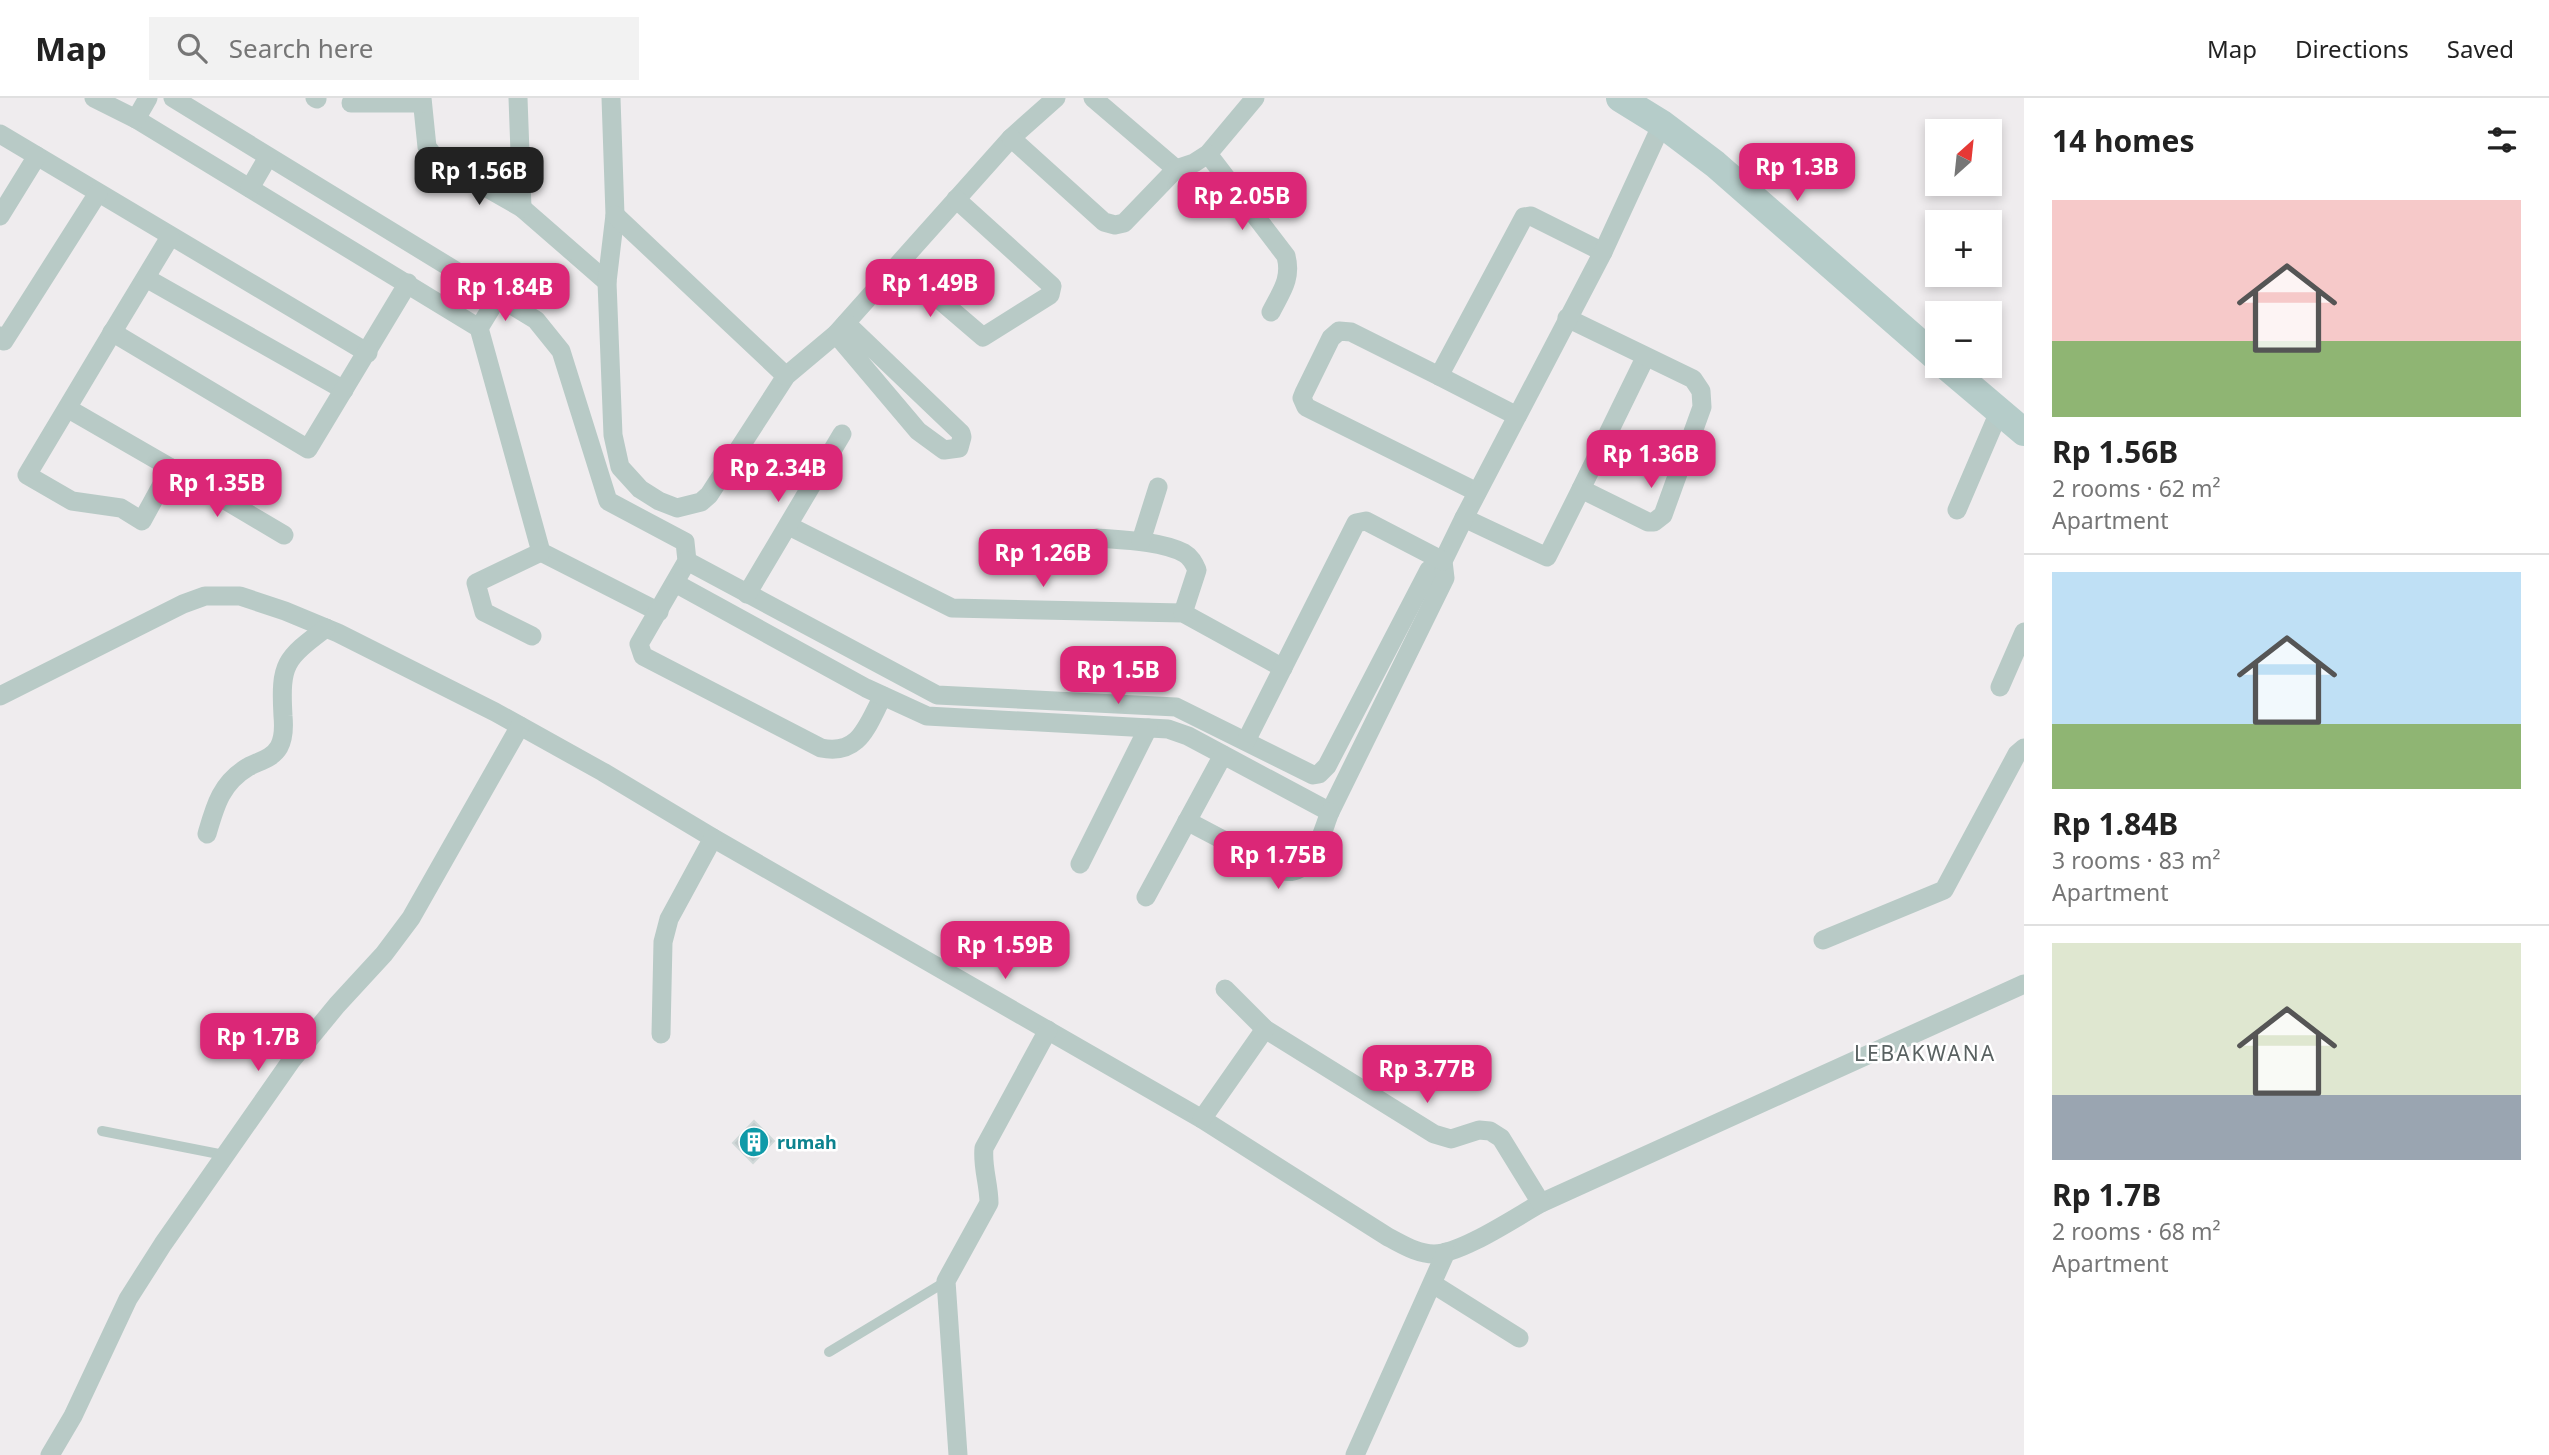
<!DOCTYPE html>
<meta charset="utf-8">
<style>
body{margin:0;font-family:"Noto Sans",sans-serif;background:#f2f2f2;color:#222;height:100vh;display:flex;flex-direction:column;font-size:26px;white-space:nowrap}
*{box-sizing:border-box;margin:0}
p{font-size:23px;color:#767676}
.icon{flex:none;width:38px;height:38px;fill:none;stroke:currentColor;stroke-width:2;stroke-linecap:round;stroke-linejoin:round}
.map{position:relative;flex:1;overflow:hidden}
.details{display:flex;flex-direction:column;background:#fff;width:525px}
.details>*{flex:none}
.needle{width:46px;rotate:27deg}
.buttons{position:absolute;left:1925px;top:21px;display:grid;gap:14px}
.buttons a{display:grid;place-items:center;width:77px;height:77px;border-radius:0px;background:#fff;box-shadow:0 4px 10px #0003;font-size:35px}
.price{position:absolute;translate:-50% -60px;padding:0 16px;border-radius:14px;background:#db2777;color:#fff;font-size:23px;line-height:46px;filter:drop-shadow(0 2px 4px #0008)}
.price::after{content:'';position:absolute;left:50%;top:42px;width:21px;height:16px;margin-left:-10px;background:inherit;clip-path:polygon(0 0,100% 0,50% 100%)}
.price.current{background:#222;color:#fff}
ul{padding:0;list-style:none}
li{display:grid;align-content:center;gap:14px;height:371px;padding:0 28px}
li+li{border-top:2px solid #e0e0e0}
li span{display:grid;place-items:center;height:217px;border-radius:0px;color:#555}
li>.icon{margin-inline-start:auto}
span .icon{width:126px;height:126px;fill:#fffc;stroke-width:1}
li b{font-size:30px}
h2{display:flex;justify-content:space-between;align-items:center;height:84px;padding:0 28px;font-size:30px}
header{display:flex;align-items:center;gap:42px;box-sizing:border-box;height:98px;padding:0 35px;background:#fff;border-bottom:2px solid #e0e0e0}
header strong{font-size:33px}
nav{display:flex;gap:38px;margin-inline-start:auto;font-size:24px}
.search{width:490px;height:63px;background:#f2f2f2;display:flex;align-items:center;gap:18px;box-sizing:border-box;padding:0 24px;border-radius:0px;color:#767676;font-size:26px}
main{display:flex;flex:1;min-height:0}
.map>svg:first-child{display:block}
.building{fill:#c3cbcc;stroke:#d0d8d8;stroke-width:2}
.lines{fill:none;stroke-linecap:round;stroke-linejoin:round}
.lane{stroke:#b8cac6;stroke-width:10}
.street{stroke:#b8cac6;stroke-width:19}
.secondary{stroke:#b5ccc9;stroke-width:28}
.labels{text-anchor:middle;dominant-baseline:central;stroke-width:5;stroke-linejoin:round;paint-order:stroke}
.culture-label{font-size:18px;font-weight:bold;fill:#0d838f;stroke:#fff;text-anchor:start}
.quarter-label{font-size:21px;letter-spacing:2px;fill:#596161;stroke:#fff}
</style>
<header>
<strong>Map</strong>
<div class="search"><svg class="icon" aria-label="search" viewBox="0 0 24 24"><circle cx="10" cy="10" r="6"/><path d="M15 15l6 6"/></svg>Search here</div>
<nav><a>Map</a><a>Directions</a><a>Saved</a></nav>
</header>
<main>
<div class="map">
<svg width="2024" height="1357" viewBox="0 0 2024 1357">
<rect width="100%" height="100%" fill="#efecee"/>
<path class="building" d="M754 1023 774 1043 753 1065 733 1045Z"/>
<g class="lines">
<g class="lane">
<path d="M102 1033 224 1057"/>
<path d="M829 1254 945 1184"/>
</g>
<g class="street">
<path d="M94 0 136 21 479 230 541 454 659 514"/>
<path d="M173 0 536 222 561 253 608 403 685 444 687 463 639 546 643 558 821 650C860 658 867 627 883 598"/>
<path d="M315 0 317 1"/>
<path d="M422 0 427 49 436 61 522 110 607 184"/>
<path d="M518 0 522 110"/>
<path d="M611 0 615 117 607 184 613 337 620 369 640 391 659 403 677 410 701 404 709 397 786 278 836 236 1011 40 1056 0"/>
<path d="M1093 0 1176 71"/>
<path d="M351 5H422"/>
<path d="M136 21 148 0"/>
<path d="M0 36 368 255"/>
<path d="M1011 40 1104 124 1115 127 1124 125 1176 71 1194 65 1208 56 1255 0"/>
<path d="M1208 56 1286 158C1292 181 1281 194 1271 214"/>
<path d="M250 90 268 59"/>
<path d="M615 117 786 278"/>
<path d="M0 118 37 58"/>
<path d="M899 167 983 239 1050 197 1052 188 956 101"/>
<path d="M146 180 344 292"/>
<path d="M479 230 498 199"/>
<path d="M112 234 308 351 408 185"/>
<path d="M836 236 918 333 944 352 959 350 962 339 961 335 846 225"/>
<path d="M0 238 4 243 98 95"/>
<path d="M1439 278 1517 318"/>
<path d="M67 310 171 370 142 423 121 410 72 403 27 377C74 298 122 218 170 139"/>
<path d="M171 370 284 437"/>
<path d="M1581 391 1645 260"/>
<path d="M1477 394 1306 309 1302 300 1304 295 1331 240 1339 233 1351 234 1439 278 1524 119 1531 118 1603 154"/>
<path d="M1957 412 1999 314"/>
<path d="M1464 420 1547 459 1581 391 1648 424H1654L1663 417 1702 309 1701 293 1693 281 1567 220"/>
<path d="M789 428 952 510 1183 515 1283 570"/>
<path d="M1097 440C1122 442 1161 443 1184 455 1191 459 1194 465 1197 472L1183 515"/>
<path d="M1141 443 1158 389"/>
<path d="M687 463 937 597 1176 609 1313 677 1319 676 1327 668 1429 472 1443 463"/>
<path d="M675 485 866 590 927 618 1168 631 1188 638 1330 714 1445 480 1443 463 1464 420 1603 154 1662 26"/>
<path d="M747 496 842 336"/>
<path d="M532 538 484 514 476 485 541 454"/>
<path d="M2000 589 2024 534"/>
<path d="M0 598 183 506 205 498H240L285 513 338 535 495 614 603 674 713 740 1202 1021 1388 1139C1402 1146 1417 1156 1434 1156 1461 1156 1516 1119 1541 1105L2024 886"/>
<path d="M1246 643 1356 425 1366 423 1443 463"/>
<path d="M1187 723 1282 773C1313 779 1321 736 1330 714"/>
<path d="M207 736C215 708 221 685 248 669 259 663 272 661 279 649 284 640 284 629 283 618 280 565 285 561 326 530"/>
<path d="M1080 766 1148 630"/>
<path d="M1146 799 1223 657"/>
<path d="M1823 842 1944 792 2017 656 2024 650"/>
<path d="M1225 891 1265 931 1434 1036 1451 1041 1479 1032 1490 1033 1501 1040 1541 1105"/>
<path d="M661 936 663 844 669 821 713 740"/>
<path d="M1202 1021 1265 931"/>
<path d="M1433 1186 1519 1240"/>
<path d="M50 1357 73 1318 128 1201 163 1146 291 963 337 907 384 856 411 820 520 628"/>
<path d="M958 1357 946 1183 989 1105C989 1086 982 1069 984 1050L1048 932"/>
<path d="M1355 1357 1446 1154"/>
</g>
<g class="secondary">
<path d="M1620 0 1662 26 1715 66 1937 260"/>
<path d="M1946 268 2024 334"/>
</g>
</g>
<defs>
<g id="building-disc" transform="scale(1.575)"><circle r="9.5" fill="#0f9aa8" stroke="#fff"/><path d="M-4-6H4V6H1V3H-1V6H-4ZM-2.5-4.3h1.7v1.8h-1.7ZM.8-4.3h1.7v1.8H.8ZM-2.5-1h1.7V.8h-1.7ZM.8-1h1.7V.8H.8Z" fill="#fff"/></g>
</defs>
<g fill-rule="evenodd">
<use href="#building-disc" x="754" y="1044"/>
</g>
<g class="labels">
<g class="culture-label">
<text x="777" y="1044">rumah</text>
</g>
<g class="quarter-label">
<text x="1925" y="955">LEBAKWANA</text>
</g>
</g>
</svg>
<div class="buttons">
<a><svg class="needle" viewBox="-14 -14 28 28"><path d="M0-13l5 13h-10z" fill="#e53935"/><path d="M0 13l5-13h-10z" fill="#767676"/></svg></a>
<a>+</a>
<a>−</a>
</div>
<b class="price" style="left:1797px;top:105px">Rp 1.3B</b>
<b class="price current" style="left:479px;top:109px">Rp 1.56B</b>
<b class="price" style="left:1242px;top:134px">Rp 2.05B</b>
<b class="price" style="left:930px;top:221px">Rp 1.49B</b>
<b class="price" style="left:505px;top:225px">Rp 1.84B</b>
<b class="price" style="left:1651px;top:392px">Rp 1.36B</b>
<b class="price" style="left:778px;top:406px">Rp 2.34B</b>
<b class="price" style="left:217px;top:421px">Rp 1.35B</b>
<b class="price" style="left:1043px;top:491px">Rp 1.26B</b>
<b class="price" style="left:1118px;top:608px">Rp 1.5B</b>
<b class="price" style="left:1278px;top:793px">Rp 1.75B</b>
<b class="price" style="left:1005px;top:883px">Rp 1.59B</b>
<b class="price" style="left:258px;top:975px">Rp 1.7B</b>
<b class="price" style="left:1427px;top:1007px">Rp 3.77B</b>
</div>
<section class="details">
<h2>14 homes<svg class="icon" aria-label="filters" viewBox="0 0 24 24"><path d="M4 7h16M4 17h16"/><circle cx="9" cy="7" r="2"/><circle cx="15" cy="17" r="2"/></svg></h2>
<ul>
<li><span style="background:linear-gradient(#f6c9c9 65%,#8fb573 0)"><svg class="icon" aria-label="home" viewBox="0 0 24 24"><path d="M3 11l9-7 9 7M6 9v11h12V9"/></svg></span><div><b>Rp 1.56B</b><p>2 rooms · 62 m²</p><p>Apartment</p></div></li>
<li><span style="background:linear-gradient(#bfe0f5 70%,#8fb573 0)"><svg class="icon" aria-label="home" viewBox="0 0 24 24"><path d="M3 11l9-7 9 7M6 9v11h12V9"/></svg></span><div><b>Rp 1.84B</b><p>3 rooms · 83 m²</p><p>Apartment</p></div></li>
<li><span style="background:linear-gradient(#dfe7d0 70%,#9aa5b1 0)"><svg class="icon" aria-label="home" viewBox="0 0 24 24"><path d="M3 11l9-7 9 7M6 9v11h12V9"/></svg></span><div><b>Rp 1.7B</b><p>2 rooms · 68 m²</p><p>Apartment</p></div></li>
</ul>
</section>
</main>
